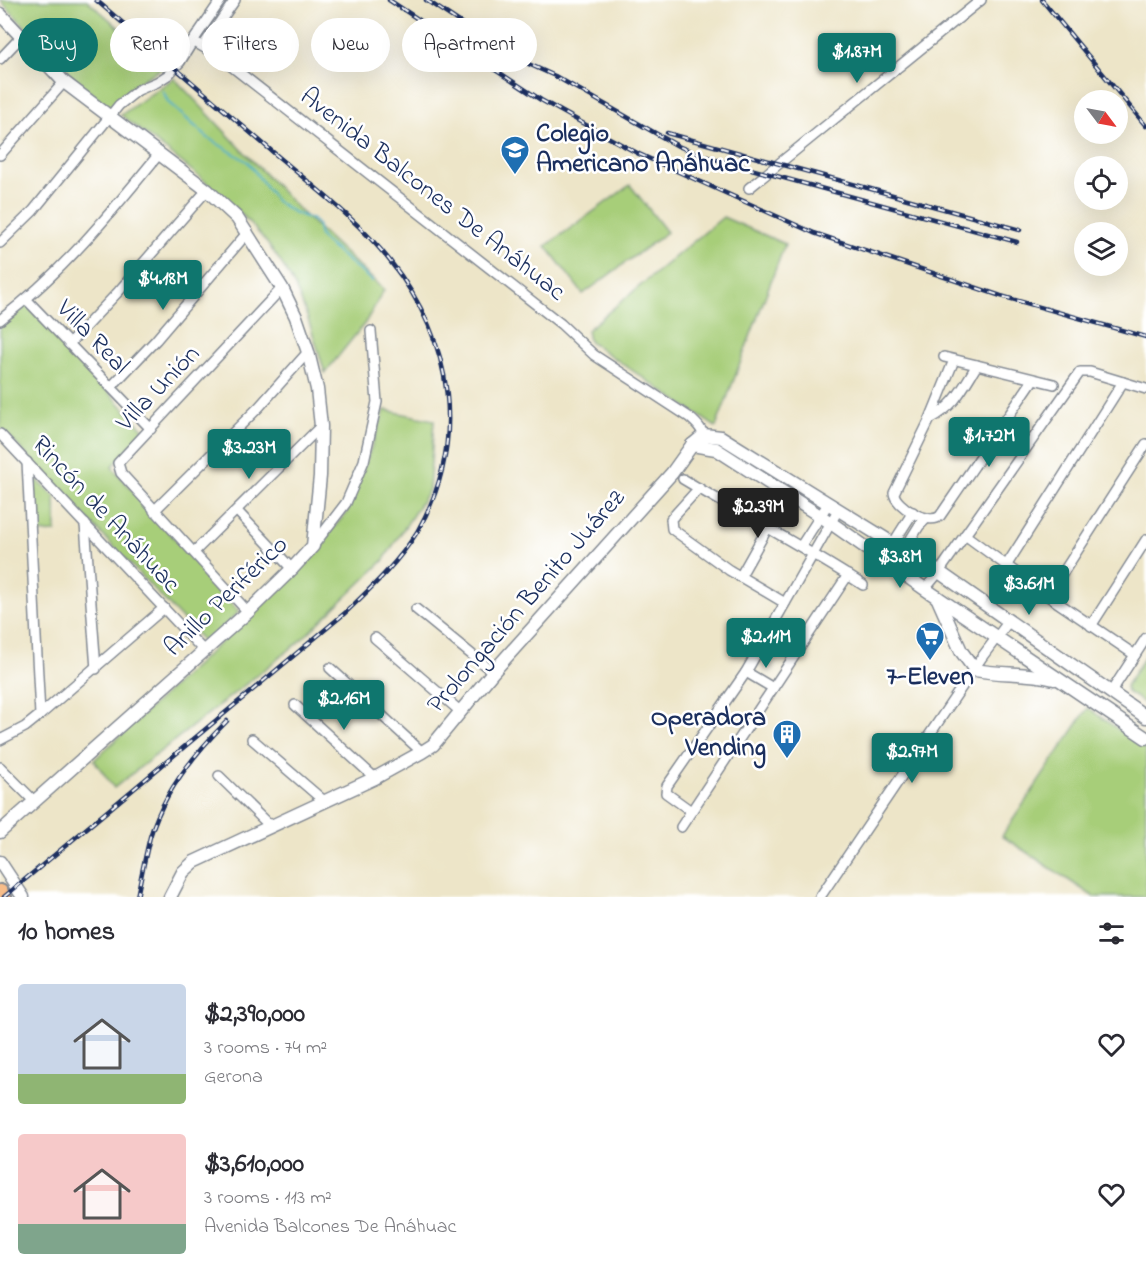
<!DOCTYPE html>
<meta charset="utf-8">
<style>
body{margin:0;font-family:"Indie Flower",sans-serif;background:#f2f2f3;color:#2b2b33;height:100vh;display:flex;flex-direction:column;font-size:22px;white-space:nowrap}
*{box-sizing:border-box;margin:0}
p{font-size:20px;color:#7c7c81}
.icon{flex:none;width:33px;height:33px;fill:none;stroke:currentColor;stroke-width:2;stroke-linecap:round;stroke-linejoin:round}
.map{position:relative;height:897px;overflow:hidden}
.panel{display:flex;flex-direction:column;background:#fff;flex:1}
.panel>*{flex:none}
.hud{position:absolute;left:18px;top:18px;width:600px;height:54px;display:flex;gap:12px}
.needle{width:39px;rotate:122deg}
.controls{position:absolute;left:1074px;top:90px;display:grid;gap:12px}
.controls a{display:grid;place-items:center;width:54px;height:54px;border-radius:50%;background:#fff;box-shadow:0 6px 24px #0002;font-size:30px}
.price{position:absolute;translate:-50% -51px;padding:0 14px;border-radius:6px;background:#0f766e;color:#fff;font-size:20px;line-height:39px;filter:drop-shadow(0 2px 3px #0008)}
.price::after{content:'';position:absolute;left:50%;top:36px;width:18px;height:14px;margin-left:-9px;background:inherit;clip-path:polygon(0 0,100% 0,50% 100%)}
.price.selected{background:#222;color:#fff}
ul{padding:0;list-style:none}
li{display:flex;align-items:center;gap:18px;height:150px;padding:0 18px}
li span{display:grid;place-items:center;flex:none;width:168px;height:120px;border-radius:6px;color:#555}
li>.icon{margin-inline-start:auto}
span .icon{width:72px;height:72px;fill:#fffc;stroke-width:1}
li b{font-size:26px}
h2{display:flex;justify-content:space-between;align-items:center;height:72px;padding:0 18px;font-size:26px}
.chip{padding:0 21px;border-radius:27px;background:#fff;box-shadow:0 6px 24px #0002;font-size:21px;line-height:54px}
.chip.selected{background:#0f766e;color:#fff}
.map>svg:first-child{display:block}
.green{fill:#a7ce79;stroke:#617e6c;stroke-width:1.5}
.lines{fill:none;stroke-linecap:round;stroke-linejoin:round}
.stream{stroke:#4eb0cd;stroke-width:2}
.minor-casing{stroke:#848a93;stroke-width:12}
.tertiary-casing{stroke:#848a93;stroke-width:15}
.trunk-casing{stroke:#848a93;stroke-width:20}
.minor{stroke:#fff;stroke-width:9}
.tertiary{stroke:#fff;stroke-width:12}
.trunk{stroke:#f8bd89;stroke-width:16}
.rail-casing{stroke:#1b2f5e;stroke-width:4.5}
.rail{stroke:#fff;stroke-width:2;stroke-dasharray:7;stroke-linecap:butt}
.labels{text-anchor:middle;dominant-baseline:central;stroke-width:5;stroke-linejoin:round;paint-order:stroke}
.poi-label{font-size:26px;font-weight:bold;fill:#1b2f5e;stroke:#fff;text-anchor:start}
.street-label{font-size:26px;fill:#1b2f5e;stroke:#fff}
</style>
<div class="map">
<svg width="1146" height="897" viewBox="0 0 1146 897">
<rect width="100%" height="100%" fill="#fff"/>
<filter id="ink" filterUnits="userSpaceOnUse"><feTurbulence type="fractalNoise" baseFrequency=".0167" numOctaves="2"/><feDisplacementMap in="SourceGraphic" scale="12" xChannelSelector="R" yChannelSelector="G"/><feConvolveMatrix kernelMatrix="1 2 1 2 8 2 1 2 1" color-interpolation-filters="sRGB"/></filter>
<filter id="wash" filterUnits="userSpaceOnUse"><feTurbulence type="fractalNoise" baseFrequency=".008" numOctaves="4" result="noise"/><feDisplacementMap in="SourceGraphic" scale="24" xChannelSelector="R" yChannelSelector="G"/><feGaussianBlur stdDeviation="1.35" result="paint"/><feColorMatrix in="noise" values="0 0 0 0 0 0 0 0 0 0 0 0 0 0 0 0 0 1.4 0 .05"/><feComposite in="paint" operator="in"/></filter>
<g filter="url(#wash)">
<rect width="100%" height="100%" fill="#ede5c8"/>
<g class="green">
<path d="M0 0H87L164 67 140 81 110 109 76 81Z"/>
<path d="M174 78 302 213 384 290 365 323 325 373C316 344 308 314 295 287 258 212 184 166 121 115Z"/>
<path d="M630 185 667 232 583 294 546 246Z"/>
<path d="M723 217 785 244 716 427 589 341 587 330Z"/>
<path d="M27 304 144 430 112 467 239 612 205 643 0 427V325Z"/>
<path d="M385 410 434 420 429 490 383 561 298 643 114 788 94 760 292 576 347 512Z"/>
<path d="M33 476 55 497 56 532 34 533Z"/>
<path d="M1146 655V704L1127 692 1126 686Z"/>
<path d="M1088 708 1146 749V897H1094L1002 836Z"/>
</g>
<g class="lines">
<path class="stream" d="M163 91 168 102 208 138 248 162 276 201 293 212 313 220 317 224 320 236 324 241 372 281"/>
</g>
</g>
<g filter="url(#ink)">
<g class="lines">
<g class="minor-casing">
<g id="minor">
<path d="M193 41 221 0"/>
<path d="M203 46 235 0"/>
<path d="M0 59 21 37"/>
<path d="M0 155 64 82"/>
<path d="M749 188 981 0"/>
<path d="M0 243 33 211 119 105 138 90 157 82 168 75 180 62 193 41 217 55 561 324 594 355 689 417C697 424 704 430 704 441"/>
<path d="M27 300 151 429"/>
<path d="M0 320C62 273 110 214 159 154"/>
<path d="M69 344 119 291 207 190"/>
<path d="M944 357 1054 384"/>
<path d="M954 360 930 419 894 493C895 506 929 526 940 516L1033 380"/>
<path d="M111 387 156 340 248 232"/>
<path d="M930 419C955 406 962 389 977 365"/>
<path d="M0 434 204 651"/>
<path d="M27 462 40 715"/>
<path d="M683 479C743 515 805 547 863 585"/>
<path d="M699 488 671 519 672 529 729 570 785 603"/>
<path d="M154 511 259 407 308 352"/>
<path d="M237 511 292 569"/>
<path d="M85 524 96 669"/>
<path d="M965 535 1048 596 1135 655"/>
<path d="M313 546 346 503 364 461 377 402 371 331"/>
<path d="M801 546 828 504"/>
<path d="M194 552 321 426"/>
<path d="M880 556 894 542 913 512"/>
<path d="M894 566 919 526 926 519"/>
<path d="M1006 566 1123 382"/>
<path d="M740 577 767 529"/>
<path d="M925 589 939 572 1080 372H1090L1146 389"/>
<path d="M1048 596 1146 444"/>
<path d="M416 609 493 672"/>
<path d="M248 612 121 473 118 463 282 288"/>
<path d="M1091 626 1146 540"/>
<path d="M375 638 461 712"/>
<path d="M330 668 422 752"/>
<path d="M746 672 773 688"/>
<path d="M1111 692 1146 638"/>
<path d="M295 705 375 778"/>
<path d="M252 739 324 801"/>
<path d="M0 740 25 727 40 715 164 608"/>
<path d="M0 767 35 802"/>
<path d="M219 776 270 826"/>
<path d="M691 811 666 793 667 786 746 672 838 510"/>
<path d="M681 827 848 575"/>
<path d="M820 897 982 657 1009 621"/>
</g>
</g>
<g class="tertiary-casing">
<g id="tertiary">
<path d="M0 14 64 82 207 190 237 218 282 288 296 317 308 352 317 389 321 426 320 476 313 546 292 569 248 612 0 832"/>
<path d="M692 445 716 449 831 523 925 589 1146 738"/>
<path d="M937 597 961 651 975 670C1001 675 1027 672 1054 679"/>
<path d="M0 862 23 897"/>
<path d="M170 897 183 872 194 862 375 778 422 752 433 745 493 672 672 473 692 445 704 435 721 437 939 572 1146 717"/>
</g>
</g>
<g class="trunk-casing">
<path id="trunk" d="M0 893 3 897"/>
</g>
<use href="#minor" class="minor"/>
<use href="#tertiary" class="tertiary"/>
<use href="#trunk" class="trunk"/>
<g class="rail-casing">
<g id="rail">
<path d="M389 0 541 100 604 135 639 154 814 233 1001 296 1146 337"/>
<path d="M426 0 511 56 555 76 678 146 700 155 1017 242"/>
<path d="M1042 0 1146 126"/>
<path d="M667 133 1020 230"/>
<path d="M4 897 345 613C371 588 398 563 417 532 469 441 453 341 390 261 358 220 314 187 274 153 215 102 156 51 96 0"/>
<path d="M137 897C141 877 145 857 150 837 163 793 194 754 227 721"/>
</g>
</g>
<use href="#rail" class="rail"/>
</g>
</g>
<defs>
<g id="school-pin" transform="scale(1.5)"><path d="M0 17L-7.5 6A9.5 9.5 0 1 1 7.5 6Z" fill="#1f6fb2" stroke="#fff"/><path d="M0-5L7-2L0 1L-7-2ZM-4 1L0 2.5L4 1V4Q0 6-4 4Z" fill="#fff"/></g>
<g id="supermarket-pin" transform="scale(1.5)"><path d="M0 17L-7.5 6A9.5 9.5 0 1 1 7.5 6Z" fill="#1f6fb2" stroke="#fff"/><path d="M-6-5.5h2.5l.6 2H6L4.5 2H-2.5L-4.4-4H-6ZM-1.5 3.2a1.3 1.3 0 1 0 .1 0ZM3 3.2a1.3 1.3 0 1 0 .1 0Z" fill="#fff"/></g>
<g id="building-pin" transform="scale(1.5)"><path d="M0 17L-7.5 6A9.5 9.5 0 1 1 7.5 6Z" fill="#1f6fb2" stroke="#fff"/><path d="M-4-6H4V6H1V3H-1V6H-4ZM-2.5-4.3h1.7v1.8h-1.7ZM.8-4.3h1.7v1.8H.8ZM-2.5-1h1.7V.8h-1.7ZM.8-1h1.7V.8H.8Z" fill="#fff"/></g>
</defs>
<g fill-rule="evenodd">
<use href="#school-pin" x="515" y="150"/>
<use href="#supermarket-pin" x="930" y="636"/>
<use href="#building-pin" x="787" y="734"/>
</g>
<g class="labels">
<g class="poi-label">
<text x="536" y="135">Colegio<tspan x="536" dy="30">Americano Anáhuac</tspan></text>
<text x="930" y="678" text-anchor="middle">7-Eleven</text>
<text x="766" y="719" text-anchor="end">Operadora<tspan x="766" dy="30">Vending</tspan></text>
</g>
<g class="street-label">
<text transform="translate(432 195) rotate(38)">Avenida Balcones De Anáhuac</text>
<text transform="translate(92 338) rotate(46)">Villa Real</text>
<text transform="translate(159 389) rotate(-46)">Villa Unión</text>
<text transform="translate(105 515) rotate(47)">Rincón de Anáhuac</text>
<text transform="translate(227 597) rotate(-44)">Anillo Periférico</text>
<text transform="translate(527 602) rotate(-49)">Prolongación Benito Juárez</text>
</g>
</g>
</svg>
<div class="controls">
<a><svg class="needle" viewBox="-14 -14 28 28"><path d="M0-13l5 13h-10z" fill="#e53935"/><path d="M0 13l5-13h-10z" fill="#7c7c81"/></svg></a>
<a><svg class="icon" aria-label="locate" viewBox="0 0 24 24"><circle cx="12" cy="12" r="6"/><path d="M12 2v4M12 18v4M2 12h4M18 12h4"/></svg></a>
<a><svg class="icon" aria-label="layers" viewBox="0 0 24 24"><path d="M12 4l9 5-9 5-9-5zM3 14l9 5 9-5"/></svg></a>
</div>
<b class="price" style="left:857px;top:84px">$1.87M</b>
<b class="price" style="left:163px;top:311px">$4.18M</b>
<b class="price" style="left:989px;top:468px">$1.72M</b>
<b class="price" style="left:249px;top:480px">$3.23M</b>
<b class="price selected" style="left:758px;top:539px">$2.39M</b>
<b class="price" style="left:900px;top:589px">$3.8M</b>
<b class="price" style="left:1029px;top:616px">$3.61M</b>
<b class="price" style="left:766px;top:669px">$2.11M</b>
<b class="price" style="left:344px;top:731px">$2.16M</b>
<b class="price" style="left:912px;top:784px">$2.97M</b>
<div class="hud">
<a class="chip selected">Buy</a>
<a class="chip">Rent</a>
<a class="chip">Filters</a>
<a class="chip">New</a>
<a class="chip">Apartment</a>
</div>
</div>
<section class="panel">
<h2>10 homes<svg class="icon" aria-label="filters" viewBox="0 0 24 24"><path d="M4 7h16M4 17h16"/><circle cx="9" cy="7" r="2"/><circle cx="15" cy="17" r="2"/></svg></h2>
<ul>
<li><span style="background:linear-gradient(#c9d6e8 75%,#8fb573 0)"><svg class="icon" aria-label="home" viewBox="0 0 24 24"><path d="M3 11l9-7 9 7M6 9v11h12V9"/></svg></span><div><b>$2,390,000</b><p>3 rooms · 74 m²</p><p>Gerona</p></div><svg class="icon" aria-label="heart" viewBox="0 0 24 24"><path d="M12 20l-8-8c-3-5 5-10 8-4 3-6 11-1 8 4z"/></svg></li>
<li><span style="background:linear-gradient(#f6c9c9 75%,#7fa58c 0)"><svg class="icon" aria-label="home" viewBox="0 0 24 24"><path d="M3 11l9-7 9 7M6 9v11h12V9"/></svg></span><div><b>$3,610,000</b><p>3 rooms · 113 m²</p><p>Avenida Balcones De Anáhuac</p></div><svg class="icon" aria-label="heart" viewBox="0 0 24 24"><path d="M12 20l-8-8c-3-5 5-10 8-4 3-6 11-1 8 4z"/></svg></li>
</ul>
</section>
